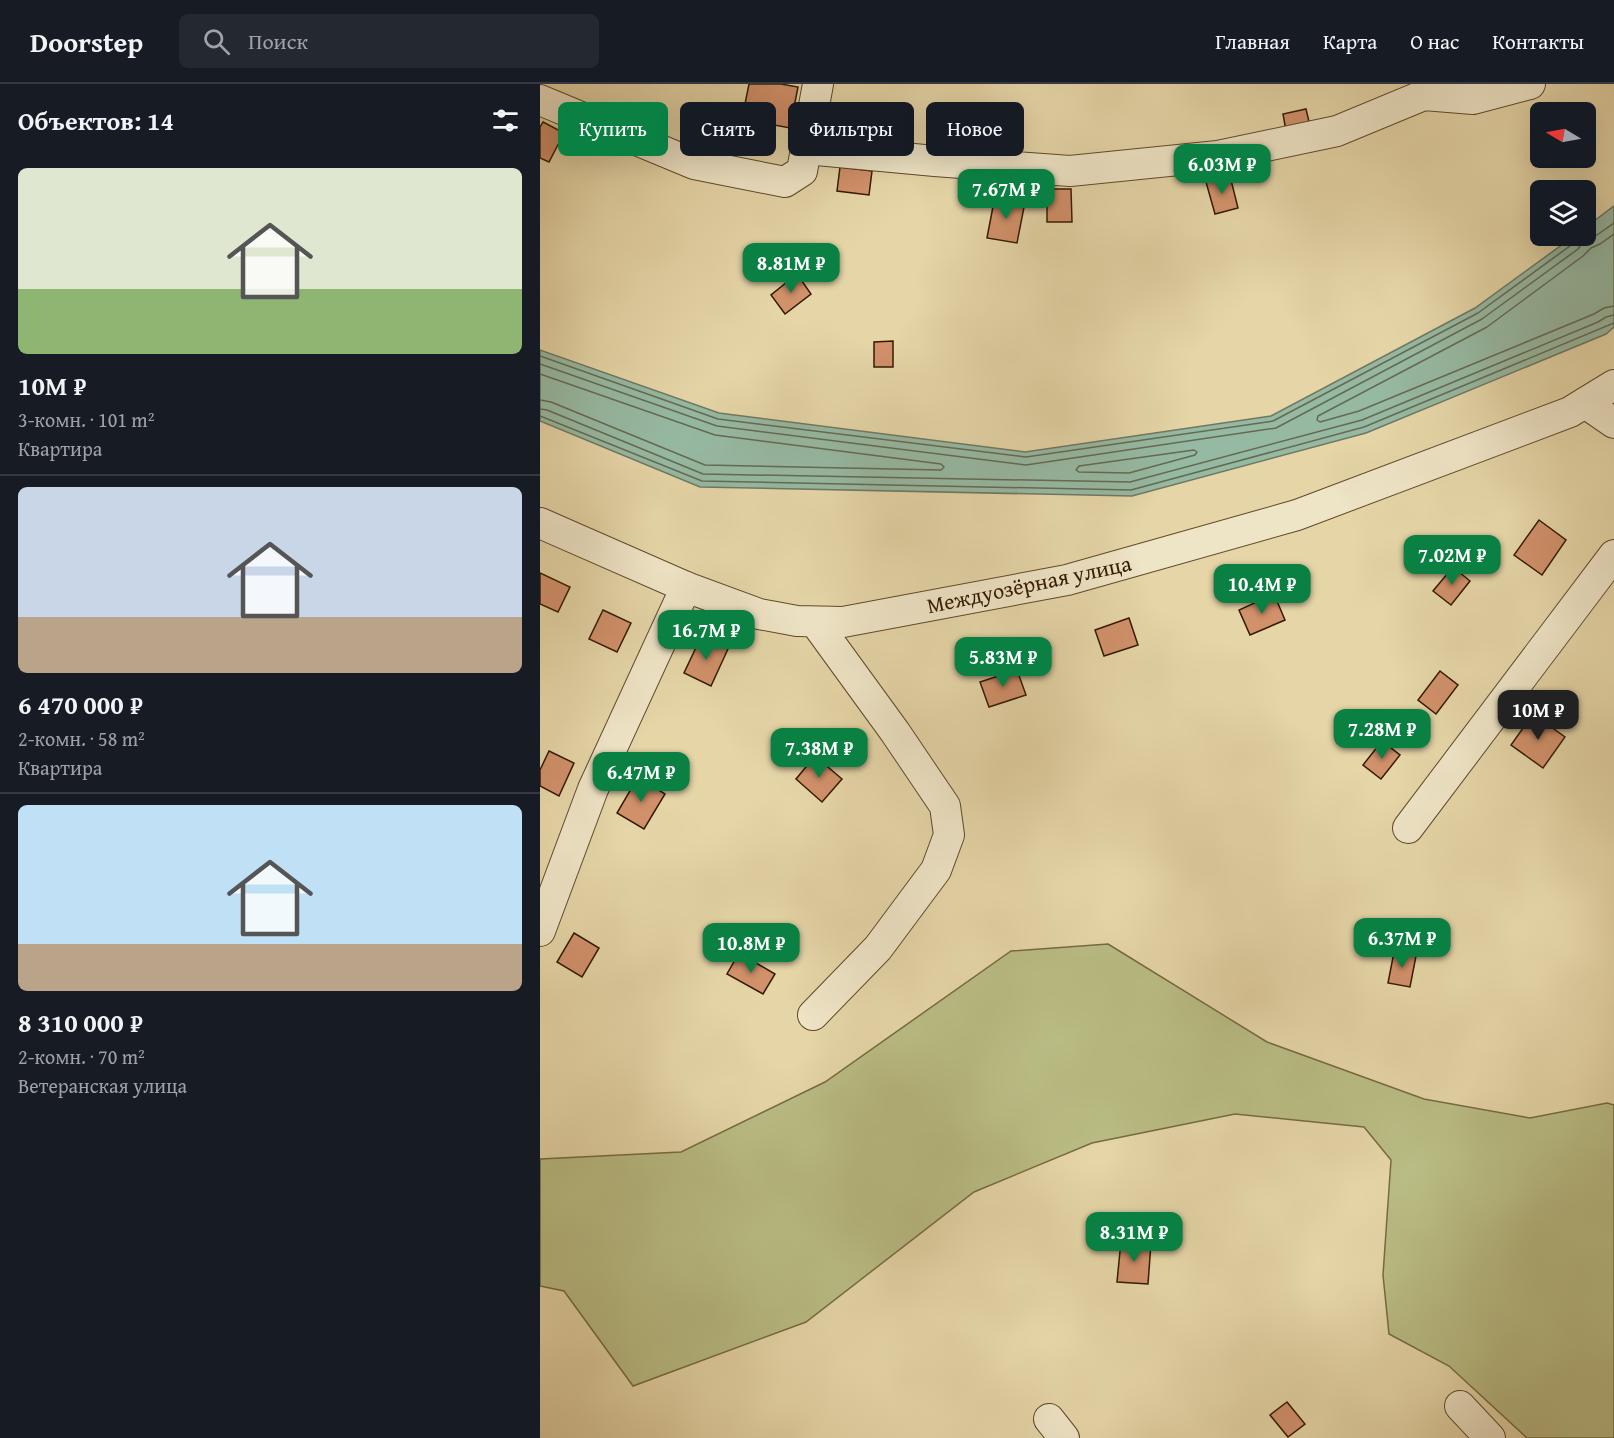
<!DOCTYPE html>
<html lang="ru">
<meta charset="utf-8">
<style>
body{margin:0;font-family:"Gentium Book Plus",serif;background:#242831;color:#f1f3f6;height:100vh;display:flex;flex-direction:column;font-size:22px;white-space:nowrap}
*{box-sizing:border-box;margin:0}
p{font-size:20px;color:#9ea1a6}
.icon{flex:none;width:33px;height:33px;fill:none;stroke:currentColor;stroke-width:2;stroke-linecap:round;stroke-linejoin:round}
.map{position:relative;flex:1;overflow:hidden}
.side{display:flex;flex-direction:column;background:#171b24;width:540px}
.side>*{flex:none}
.guide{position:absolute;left:18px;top:18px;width:570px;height:54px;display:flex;gap:12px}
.needle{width:39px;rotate:280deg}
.tools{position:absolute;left:990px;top:18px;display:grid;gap:12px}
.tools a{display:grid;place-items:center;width:66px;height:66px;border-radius:9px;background:#171b24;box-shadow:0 6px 24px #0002;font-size:30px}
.price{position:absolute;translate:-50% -51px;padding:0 14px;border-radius:12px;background:#0b8043;color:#fff;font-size:20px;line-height:39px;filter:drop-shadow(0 2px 3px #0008)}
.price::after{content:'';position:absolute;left:50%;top:36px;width:18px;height:14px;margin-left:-9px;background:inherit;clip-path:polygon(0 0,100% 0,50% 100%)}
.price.selected{background:#222;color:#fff}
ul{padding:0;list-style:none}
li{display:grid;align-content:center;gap:12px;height:318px;padding:0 18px}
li+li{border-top:2px solid #363941}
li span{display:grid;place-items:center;height:186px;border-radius:9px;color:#555}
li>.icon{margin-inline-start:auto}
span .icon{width:108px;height:108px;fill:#fffc;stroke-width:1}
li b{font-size:26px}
h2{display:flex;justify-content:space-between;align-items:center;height:72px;padding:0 18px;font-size:26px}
.pill{padding:0 21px;border-radius:9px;background:#171b24;box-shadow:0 6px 24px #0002;font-size:21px;line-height:54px}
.pill.selected{background:#0b8043;color:#fff}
header{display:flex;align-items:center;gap:36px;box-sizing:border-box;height:84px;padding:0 30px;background:#171b24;border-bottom:2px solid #363941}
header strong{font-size:28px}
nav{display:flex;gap:33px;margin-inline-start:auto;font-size:21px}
.search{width:420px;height:54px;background:#242831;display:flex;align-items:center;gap:15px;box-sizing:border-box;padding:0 21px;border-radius:9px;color:#9ea1a6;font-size:22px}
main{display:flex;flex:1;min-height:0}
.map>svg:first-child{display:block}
.green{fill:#b9bc84;stroke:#766b42;stroke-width:1.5}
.water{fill:#96b9a3;stroke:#6f7962;stroke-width:1.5}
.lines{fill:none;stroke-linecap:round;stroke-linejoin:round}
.shore{stroke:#656a52;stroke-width:1.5}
.building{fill:#d1916b;stroke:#341a00;stroke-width:1.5}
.minor-casing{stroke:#60492a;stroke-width:32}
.minor{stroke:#eee4c6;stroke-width:30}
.labels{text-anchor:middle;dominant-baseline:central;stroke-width:4.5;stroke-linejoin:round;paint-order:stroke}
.street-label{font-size:22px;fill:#341a00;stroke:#eee4c6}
</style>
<header>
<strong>Doorstep</strong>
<div class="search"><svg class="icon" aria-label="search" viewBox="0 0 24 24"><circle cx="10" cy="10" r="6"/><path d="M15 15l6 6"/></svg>Поиск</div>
<nav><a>Главная</a><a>Карта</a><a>О нас</a><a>Контакты</a></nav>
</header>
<main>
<section class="side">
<h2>Объектов: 14<svg class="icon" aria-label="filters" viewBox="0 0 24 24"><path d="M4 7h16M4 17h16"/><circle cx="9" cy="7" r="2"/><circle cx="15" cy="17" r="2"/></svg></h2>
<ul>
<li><span style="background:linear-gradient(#dfe7d0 65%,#8fb573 0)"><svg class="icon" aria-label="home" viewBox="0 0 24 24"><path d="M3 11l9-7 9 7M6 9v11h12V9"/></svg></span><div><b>10M ₽</b><p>3-комн. · 101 m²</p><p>Квартира</p></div></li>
<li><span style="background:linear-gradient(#c9d6e8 70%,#b9a48a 0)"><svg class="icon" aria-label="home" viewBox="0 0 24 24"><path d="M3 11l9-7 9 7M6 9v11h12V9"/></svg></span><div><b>6 470 000 ₽</b><p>2-комн. · 58 m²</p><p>Квартира</p></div></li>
<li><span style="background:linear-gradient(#bfe0f5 75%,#b9a48a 0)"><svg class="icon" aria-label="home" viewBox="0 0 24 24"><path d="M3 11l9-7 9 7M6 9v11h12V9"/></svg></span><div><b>8 310 000 ₽</b><p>2-комн. · 70 m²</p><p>Ветеранская улица</p></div></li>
</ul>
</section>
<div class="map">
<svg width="1074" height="1354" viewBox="0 0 1074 1354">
<rect width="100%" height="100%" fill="#e5d5a7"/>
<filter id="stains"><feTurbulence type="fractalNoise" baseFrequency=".00333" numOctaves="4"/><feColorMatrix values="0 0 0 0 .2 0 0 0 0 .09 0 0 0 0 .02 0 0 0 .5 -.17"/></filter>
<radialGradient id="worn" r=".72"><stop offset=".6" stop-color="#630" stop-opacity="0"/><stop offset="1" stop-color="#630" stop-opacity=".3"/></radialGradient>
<path class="green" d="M568 860 727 958 884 1015 990 1034 1067 1019 1074 1021V1354H987L909 1282 849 1250 843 1191 851 1076 824 1043 695 1030 552 1059 434 1108 266 1238 93 1302 24 1207 0 1202V1075L141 1068 285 998 471 867Z"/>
<path class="water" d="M1074 122V243L1066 250 826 349 592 412 160 403 0 337V266L179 329 485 368 731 332 935 224 1034 152H1046V143Z"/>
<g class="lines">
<g class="shore">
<path d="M1074 150 1060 160 1051 164 1043 172 947 243 778 332 777 336 780 338 819 327 1054 230 1064 224 1074 222"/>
<path d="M0 272 178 335 486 373 733 337 938 229 1034 159 1036 152"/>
<path d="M0 280 177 342 486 381 736 344 942 235 1038 165 1045 155 1054 153 1074 139"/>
<path d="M0 290 175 351 401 380 404 383 401 386 165 381 11 318 0 316"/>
<path d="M0 325 7 326 163 390 590 398 822 336 1058 238 1066 233 1074 231"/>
<path d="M0 332 162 397 591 406 824 343 1074 239"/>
<path d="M654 366 657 368 655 371 589 389 539 388 536 386 539 382Z"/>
</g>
</g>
<g class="building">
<path d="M209 0H241L258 3 250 44 202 35Z"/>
<path d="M766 25 770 42 746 47 743 30Z"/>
<path d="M399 31H422L421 61H399Z"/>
<path d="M3 38 24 49 9 78 0 74V43Z"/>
<path d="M300 83 332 87 329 111 297 107Z"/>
<path d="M690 92 698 124 675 130 666 98Z"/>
<path d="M507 105H531L532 138H507Z"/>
<path d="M455 112 485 118 477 159 447 154Z"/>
<path d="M257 190 271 210 245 230 231 211Z"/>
<path d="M353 257V283H334V258Z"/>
<path d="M999 436 1026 456 1002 491 974 471Z"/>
<path d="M913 483 930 497 911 521 893 507Z"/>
<path d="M0 489 30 503 18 528 0 520Z"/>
<path d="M734 510 745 536 710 551 699 526Z"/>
<path d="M63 526 91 539 77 568 49 555Z"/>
<path d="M589 534 598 561 564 572 555 546Z"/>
<path d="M161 553 188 565 171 602 144 589Z"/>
<path d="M477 586 486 611 449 623 440 598Z"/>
<path d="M900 587 918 601 896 630 878 616Z"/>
<path d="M993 630 1025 653 1003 684 971 661Z"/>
<path d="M842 657 860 671 841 695 823 681Z"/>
<path d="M9 667 34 679 19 712 0 702V686Z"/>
<path d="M275 672 302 695 282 718 256 695Z"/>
<path d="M98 693 125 710 104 745 77 729Z"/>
<path d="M34 849 59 864 42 893 17 878Z"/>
<path d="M854 868 876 872 870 903 848 899Z"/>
<path d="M199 869 235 890 223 910 187 890Z"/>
<path d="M581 1157 611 1159 608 1200 577 1198Z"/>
<path d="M747 1318 765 1340 748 1353 730 1331Z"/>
</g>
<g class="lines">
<g class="minor-casing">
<g id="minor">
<path d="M0 16 154 80 245 98 262 87 278 0"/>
<path d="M266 65 395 77 530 87 678 72 797 47 884 11 933 15 990 0"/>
<path d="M1045 319 1074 339"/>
<path d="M0 439 146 503 219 530 257 537 303 538 527 496 757 431 1030 328 1074 301"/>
<path d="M868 744 1074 471"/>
<path d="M0 847 53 705 146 503"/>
<path d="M273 931 338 864 396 786 409 751 405 722 355 648 275 538"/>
<path d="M920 1322 950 1354"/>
<path d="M509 1335 524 1354"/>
</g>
</g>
<use href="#minor" class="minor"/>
</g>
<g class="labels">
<g class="street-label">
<text transform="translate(489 500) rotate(-12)">Междуозёрная улица</text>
</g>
</g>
<rect width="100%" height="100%" filter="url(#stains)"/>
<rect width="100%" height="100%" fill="url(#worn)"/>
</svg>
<div class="tools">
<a><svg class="needle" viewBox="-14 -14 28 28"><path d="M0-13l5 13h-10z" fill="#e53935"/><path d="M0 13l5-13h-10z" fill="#9ea1a6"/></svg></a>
<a><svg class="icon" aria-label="layers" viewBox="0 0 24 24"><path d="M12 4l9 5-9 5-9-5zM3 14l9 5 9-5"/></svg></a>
</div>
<b class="price" style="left:682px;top:111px">6.03M ₽</b>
<b class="price" style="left:466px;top:136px">7.67M ₽</b>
<b class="price" style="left:251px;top:210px">8.81M ₽</b>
<b class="price" style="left:912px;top:502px">7.02M ₽</b>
<b class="price" style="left:722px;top:531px">10.4M ₽</b>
<b class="price" style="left:166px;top:577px">16.7M ₽</b>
<b class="price" style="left:463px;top:604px">5.83M ₽</b>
<b class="price selected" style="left:998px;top:657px">10M ₽</b>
<b class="price" style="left:842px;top:676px">7.28M ₽</b>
<b class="price" style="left:279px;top:695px">7.38M ₽</b>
<b class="price" style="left:101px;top:719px">6.47M ₽</b>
<b class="price" style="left:862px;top:885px">6.37M ₽</b>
<b class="price" style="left:211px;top:890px">10.8M ₽</b>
<b class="price" style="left:594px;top:1179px">8.31M ₽</b>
<div class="guide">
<a class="pill selected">Купить</a>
<a class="pill">Снять</a>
<a class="pill">Фильтры</a>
<a class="pill">Новое</a>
</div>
</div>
</main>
